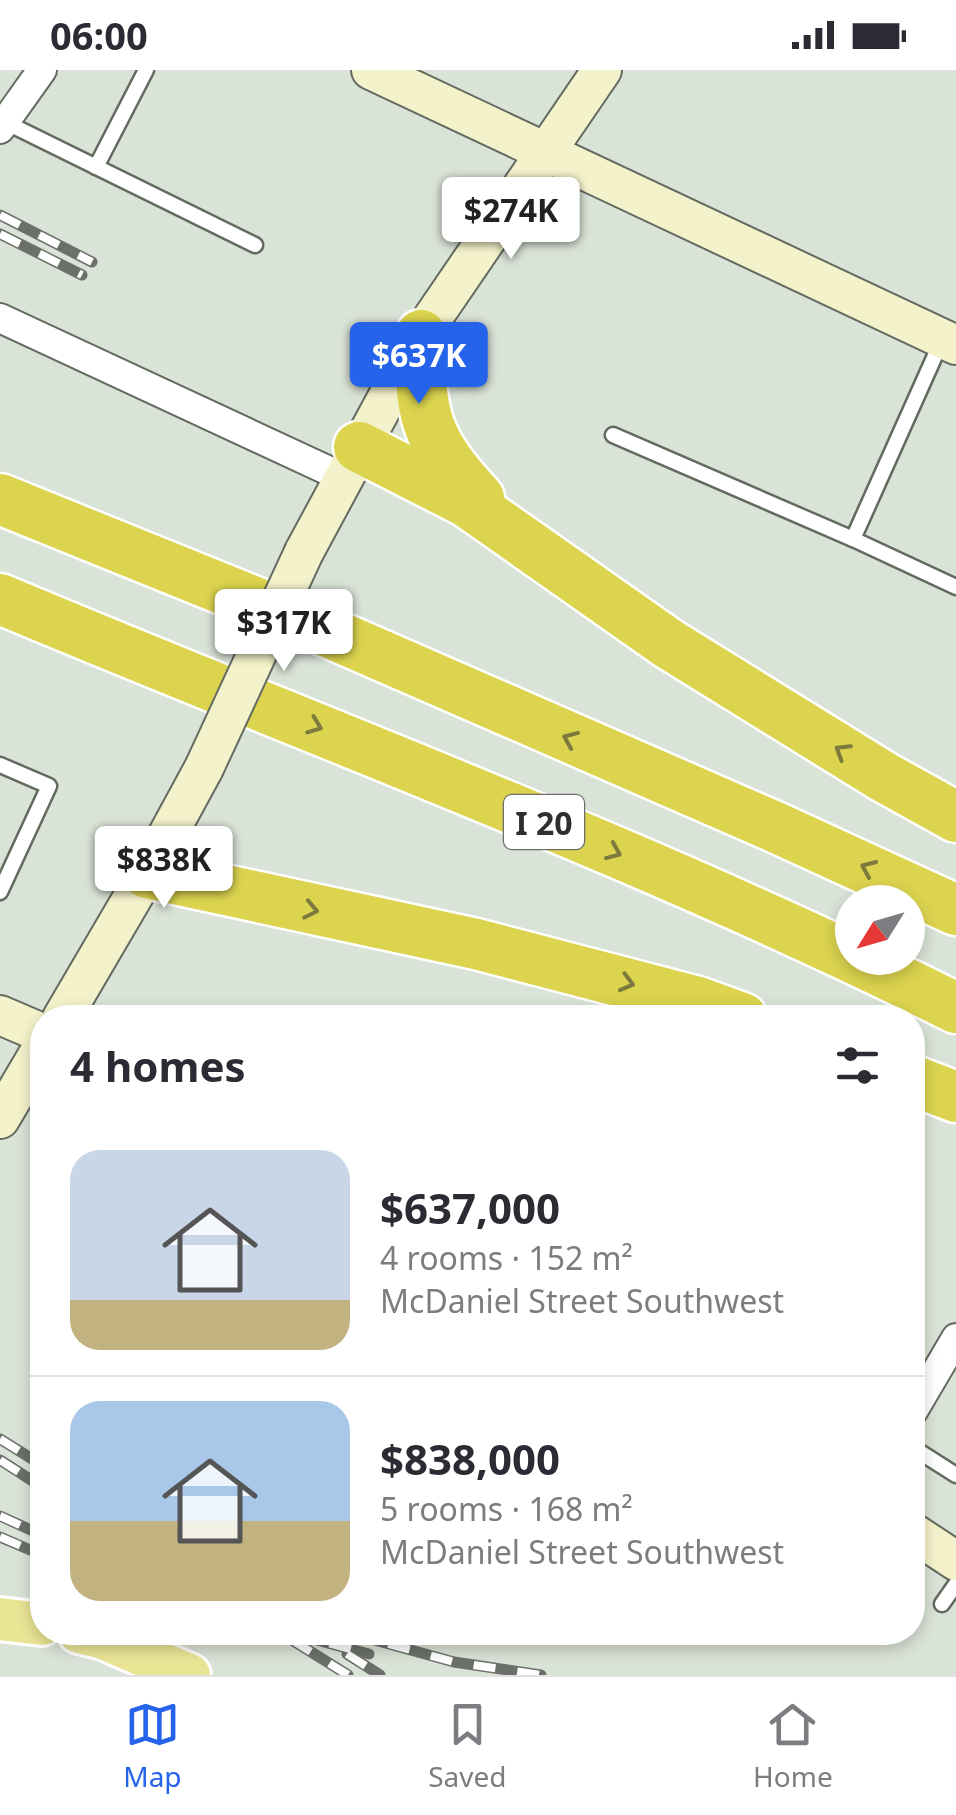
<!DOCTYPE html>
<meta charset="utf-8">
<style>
body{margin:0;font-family:"Noto Sans",sans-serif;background:#f7f7f7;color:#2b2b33;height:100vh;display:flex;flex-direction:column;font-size:38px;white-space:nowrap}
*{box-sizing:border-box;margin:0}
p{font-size:32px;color:#7c7c81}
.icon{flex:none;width:55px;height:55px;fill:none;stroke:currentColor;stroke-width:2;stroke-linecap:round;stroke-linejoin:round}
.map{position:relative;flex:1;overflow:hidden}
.side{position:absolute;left:30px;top:935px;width:895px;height:640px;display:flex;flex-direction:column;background:#fff;border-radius:40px;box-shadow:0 5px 15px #0003}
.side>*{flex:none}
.needle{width:65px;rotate:233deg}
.fabs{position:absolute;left:835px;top:815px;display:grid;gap:20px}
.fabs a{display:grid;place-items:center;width:90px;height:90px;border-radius:50%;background:#fff;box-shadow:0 5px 15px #0003;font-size:50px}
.price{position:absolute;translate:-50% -85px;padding:0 22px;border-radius:10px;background:#fff;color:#222;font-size:32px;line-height:65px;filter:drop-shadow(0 2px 5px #0008)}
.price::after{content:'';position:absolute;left:50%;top:60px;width:30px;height:22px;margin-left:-15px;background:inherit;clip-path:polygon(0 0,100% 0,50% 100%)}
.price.current{background:#2563eb;color:#fff}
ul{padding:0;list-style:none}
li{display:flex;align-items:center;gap:30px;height:250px;padding:0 40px}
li+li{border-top:2px solid #e1e1e2}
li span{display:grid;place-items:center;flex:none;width:280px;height:200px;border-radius:30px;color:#555}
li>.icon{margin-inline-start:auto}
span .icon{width:120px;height:120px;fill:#fffc;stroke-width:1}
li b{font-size:42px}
h2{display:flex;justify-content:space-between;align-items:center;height:120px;padding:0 40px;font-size:42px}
.status{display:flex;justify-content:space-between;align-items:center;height:70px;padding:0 50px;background:#fff;direction:ltr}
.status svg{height:28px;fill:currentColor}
.tab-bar{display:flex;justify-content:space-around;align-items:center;height:140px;border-top:2px solid #e1e1e2;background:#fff;font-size:28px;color:#7c7c81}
.tab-bar a{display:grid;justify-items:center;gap:5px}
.tab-bar .current{color:#2563eb}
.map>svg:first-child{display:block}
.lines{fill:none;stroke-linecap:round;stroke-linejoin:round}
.lane-casing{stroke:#636a60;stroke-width:19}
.street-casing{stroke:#636a60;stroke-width:32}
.secondary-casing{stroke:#636a60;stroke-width:42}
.primary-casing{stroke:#fff;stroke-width:48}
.highway-casing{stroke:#fff;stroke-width:55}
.lane{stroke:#fff;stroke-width:14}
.street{stroke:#fff;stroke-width:28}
.secondary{stroke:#f4f2ca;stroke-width:38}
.primary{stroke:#eae595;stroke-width:42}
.highway{stroke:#dcd44f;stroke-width:50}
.rail-casing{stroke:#6b7069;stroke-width:11}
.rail{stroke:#fff;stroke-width:8;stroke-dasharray:22;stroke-linecap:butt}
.secondary-bridge-casing{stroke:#636a60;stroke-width:42;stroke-linecap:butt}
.secondary-bridge{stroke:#f4f2ca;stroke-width:38}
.oneway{stroke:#7c7a3c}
.labels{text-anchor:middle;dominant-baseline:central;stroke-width:10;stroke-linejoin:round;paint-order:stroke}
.shield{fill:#fff;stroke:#6c6e6b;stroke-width:2.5}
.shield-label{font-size:32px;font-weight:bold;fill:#2d302c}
</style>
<div class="status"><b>06:00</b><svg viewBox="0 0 49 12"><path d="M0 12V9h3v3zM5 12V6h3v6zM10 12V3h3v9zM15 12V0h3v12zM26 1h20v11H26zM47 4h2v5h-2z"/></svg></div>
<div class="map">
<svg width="956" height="1605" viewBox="0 0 956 1605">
<rect width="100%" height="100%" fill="#dae3d7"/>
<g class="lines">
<g class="lane-casing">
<g id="lane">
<path d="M5 52 255 175"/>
<path d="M96 97 146 0"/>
<path d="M613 365 853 469 956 517"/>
<path d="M853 469 942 270"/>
<path d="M0 695 49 716 0 822"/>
<path d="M912 1377 956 1405"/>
<path d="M942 1534 956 1514"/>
</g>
</g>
<g class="street-casing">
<g id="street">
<path d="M0 59 42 0"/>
<path d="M0 248 342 407"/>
<path d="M912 1343 956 1268"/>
</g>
</g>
<g class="secondary-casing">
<g id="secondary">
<path d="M371 0 956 275"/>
<path d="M304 482 421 265 602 0"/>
<path d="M0 945 42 963"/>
<path d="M62 948 147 803 204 698"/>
<path d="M0 1049 42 978"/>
<path d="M912 1462 956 1491"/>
</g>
</g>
<g class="primary-casing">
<g id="primary">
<path d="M0 1549 42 1554"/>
<path d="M79 1562 103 1568 189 1605"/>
</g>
</g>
<g class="highway-casing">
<g id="highway">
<path d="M421 265C419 343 424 369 479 428"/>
<path d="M359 377 467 432 669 574 884 707 956 747"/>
<path d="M0 429 314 556 775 757 956 840"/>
<path d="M0 529C319 663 645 783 956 938"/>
<path d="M147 803 476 874 698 932 742 948"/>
<path d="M912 1010 956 1027"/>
</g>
</g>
<use href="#lane" class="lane"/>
<use href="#street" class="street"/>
<use href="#secondary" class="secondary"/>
<use href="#primary" class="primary"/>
<use href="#highway" class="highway"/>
<g class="rail-casing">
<g id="rail">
<path d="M0 145 92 192"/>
<path d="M0 164 82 205"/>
<path d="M0 1369 42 1395"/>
<path d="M0 1390 42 1417"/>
<path d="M0 1446 42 1465"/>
<path d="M0 1467 42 1485"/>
<path d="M287 1562 369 1584"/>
<path d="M346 1562 454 1592 541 1605"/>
<path d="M292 1570 348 1605"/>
<path d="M347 1584 380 1605"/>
</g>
</g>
<use href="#rail" class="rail"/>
<g class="secondary-bridge-casing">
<path id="secondary-bridge" d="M204 698 304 482"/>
</g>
<use href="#secondary-bridge" class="secondary-bridge"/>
</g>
<defs><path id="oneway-chevron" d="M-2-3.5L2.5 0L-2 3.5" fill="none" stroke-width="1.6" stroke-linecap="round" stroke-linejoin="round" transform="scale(2.5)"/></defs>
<g class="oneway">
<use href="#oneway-chevron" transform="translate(315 656) rotate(21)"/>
<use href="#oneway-chevron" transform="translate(570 669) rotate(-157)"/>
<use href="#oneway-chevron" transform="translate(842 681) rotate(-148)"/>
<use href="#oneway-chevron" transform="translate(614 782) rotate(23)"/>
<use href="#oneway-chevron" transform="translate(868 798) rotate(-156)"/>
<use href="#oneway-chevron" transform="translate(311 840) rotate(12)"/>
<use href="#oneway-chevron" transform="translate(627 913) rotate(15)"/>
</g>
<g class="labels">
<rect class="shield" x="504" y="725" width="80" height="54" rx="8"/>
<g class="shield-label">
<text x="544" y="752">I 20</text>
</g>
</g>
</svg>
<div class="fabs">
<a><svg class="needle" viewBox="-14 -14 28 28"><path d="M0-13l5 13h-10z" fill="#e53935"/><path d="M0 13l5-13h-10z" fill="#7c7c81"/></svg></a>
</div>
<b class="price" style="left:511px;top:192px">$274K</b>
<b class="price current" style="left:419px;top:337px">$637K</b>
<b class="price" style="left:284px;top:604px">$317K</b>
<b class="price" style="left:164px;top:841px">$838K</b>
<section class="side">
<h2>4 homes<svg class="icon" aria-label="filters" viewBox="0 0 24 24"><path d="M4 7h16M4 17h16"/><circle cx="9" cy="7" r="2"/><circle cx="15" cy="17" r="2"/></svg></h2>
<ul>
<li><span style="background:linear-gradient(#c9d6e8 75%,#c2b280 0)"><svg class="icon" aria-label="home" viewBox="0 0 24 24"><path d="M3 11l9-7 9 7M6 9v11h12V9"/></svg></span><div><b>$637,000</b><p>4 rooms · 152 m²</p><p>McDaniel Street Southwest</p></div></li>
<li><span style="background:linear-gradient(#a9c7e8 60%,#c2b280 0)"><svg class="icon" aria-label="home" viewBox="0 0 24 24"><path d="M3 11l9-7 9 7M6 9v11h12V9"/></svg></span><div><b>$838,000</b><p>5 rooms · 168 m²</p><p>McDaniel Street Southwest</p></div></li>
</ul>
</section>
</div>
<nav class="tab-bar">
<a class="current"><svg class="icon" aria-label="map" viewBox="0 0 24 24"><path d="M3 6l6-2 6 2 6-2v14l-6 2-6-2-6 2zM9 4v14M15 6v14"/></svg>Map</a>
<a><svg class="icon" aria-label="saved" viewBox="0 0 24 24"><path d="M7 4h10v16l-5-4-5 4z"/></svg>Saved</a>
<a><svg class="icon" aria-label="home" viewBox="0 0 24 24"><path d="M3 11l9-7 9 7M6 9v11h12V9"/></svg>Home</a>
</nav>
